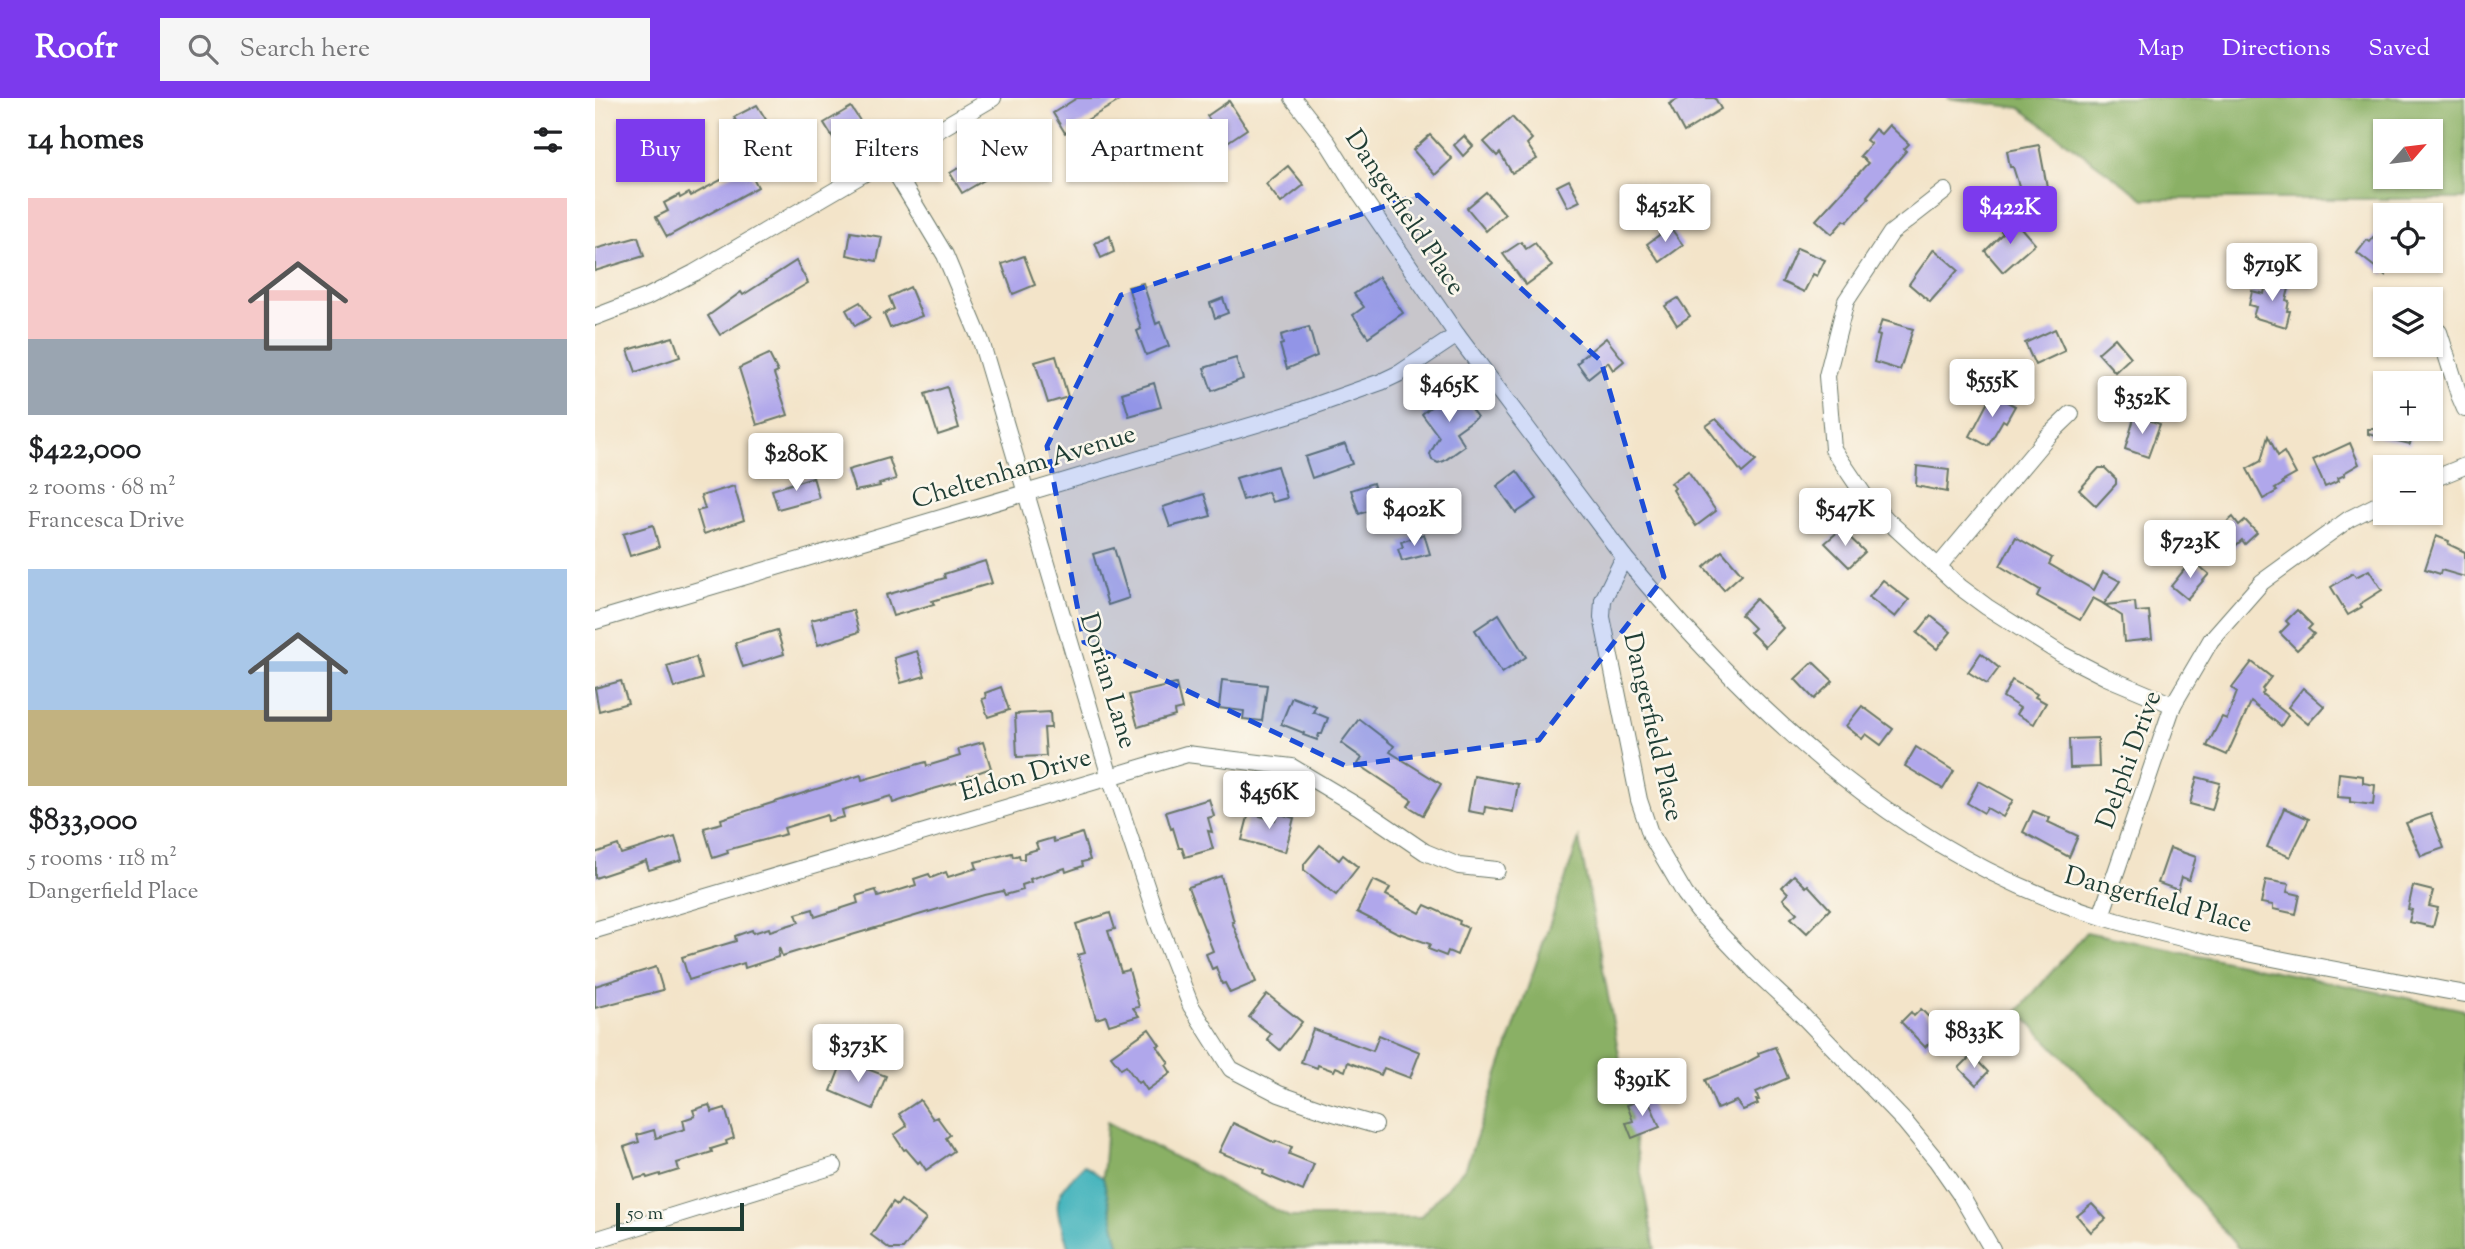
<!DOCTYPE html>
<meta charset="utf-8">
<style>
body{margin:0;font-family:"Sorts Mill Goudy",serif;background:#f6f6f6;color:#202124;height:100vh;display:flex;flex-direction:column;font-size:26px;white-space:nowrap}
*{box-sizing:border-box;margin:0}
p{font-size:23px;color:#757577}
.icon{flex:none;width:38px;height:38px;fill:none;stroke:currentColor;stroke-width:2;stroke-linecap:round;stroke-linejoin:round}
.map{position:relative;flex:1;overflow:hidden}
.sheet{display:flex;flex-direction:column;background:#fff;width:595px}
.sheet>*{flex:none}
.hud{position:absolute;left:21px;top:21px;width:665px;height:63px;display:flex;gap:14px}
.needle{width:46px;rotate:62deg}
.fabs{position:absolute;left:1778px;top:21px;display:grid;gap:14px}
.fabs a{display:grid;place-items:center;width:70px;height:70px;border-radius:0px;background:#fff;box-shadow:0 2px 5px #0004;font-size:35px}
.scale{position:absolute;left:21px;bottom:18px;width:128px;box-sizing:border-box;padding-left:7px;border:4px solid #1f3d34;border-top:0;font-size:19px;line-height:24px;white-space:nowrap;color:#1f3d34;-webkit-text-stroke:5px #fbf7ec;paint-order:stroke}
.price{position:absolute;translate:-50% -60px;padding:0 16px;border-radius:7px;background:#fff;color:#222;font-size:23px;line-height:46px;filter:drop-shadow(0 2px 4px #0008)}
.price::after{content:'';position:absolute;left:50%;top:42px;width:21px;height:16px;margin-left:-10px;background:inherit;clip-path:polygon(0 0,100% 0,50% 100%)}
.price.current{background:#7c3aed;color:#fff}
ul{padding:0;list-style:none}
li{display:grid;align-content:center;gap:14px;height:371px;padding:0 28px}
li span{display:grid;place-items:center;height:217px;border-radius:0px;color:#555}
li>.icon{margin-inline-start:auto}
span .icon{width:126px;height:126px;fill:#fffc;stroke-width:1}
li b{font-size:30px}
h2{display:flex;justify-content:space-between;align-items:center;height:84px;padding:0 28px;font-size:30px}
.tag{padding:0 24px;border-radius:0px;background:#fff;box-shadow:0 2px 5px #0004;font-size:24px;line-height:63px}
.tag.current{background:#7c3aed;color:#fff}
header{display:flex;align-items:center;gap:42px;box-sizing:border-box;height:98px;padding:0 35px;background:#7c3aed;color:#fff}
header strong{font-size:33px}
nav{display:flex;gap:38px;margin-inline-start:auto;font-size:24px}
.search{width:490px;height:63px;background:#f6f6f6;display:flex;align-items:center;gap:18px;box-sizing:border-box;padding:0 24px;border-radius:0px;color:#757577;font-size:26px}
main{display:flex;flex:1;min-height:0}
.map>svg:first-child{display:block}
.forest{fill:#8ab065;stroke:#54764c;stroke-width:2;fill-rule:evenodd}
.water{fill:#43b3bc;stroke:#317878;stroke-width:2}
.building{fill:#b0a7eb}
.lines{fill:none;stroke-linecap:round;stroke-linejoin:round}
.street-casing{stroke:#697768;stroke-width:18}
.street{stroke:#fff;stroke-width:16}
.marked{fill:#1d4ed8;fill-opacity:0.2;stroke:#1d4ed8;stroke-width:5;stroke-dasharray:14 9;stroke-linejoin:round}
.labels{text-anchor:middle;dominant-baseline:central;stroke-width:5;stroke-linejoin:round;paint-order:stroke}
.street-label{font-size:26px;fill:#1f3d34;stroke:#fbf7ec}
</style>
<header>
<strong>Roofr</strong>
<div class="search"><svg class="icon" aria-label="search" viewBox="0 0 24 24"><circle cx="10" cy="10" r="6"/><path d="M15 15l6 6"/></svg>Search here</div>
<nav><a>Map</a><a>Directions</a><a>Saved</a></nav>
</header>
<main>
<section class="sheet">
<h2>14 homes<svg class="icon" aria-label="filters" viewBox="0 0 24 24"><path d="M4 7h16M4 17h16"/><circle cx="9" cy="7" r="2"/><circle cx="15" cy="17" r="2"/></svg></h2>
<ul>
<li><span style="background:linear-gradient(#f6c9c9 65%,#9aa5b1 0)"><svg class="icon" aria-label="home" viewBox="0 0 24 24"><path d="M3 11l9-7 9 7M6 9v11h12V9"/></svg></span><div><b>$422,000</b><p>2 rooms · 68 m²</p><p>Francesca Drive</p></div></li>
<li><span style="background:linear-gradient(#a9c7e8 65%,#c2b280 0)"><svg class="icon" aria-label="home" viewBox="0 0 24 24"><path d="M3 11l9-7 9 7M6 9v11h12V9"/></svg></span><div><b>$833,000</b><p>5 rooms · 118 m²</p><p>Dangerfield Place</p></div></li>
</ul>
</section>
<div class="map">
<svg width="1870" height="1151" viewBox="0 0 1870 1151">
<rect width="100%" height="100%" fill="#fbf7ec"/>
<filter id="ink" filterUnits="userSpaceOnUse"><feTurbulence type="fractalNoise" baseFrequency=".0143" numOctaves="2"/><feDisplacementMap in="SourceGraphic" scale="14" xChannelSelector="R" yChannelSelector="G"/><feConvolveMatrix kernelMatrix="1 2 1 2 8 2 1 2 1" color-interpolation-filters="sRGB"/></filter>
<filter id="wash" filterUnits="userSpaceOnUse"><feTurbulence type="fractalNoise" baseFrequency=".00686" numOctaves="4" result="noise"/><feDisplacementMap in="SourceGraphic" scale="28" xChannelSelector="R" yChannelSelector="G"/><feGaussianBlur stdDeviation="1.57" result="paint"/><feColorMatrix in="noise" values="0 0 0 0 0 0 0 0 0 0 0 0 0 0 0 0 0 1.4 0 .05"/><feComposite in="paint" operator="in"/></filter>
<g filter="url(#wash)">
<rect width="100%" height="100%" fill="#f3e4c9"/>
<g class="forest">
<path d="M1352 0H1870V101H1549L1425 10ZM1790 33H1836V79H1790Z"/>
<path d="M984 741 1060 1151H525L508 1080 512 1024 694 1119H825L871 1069Z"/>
<path d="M1491 834 1870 912V1151H1644L1567 1060 1423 913Z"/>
</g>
<path class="water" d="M489 1067 508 1080 525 1151H474C460 1106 453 1103 489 1067Z"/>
<g id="blocks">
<g class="building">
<path d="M482 0H529L470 35 458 15Z"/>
<path d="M1085 0H1120L1126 11 1089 34 1074 6Z"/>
<path d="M634 3 652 31 631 45 612 18Z"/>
<path d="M162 7 186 46 201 37 213 57 186 73 162 33 139 47 130 32 142 25 139 19Z"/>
<path d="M256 9 269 29 242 46 229 25Z"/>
<path d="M917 19 937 41 932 46 942 61 917 75 905 55 902 58 889 44Z"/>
<path d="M1294 27 1314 46 1309 51 1311 53 1272 98 1274 100 1252 124 1249 122 1237 136 1221 122 1273 65 1265 58 1276 46 1271 42 1280 31 1286 36Z"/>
<path d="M429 32 441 52 367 95 355 75Z"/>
<path d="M835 37 857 61 840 77 818 52Z"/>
<path d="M869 38 878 48 868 58 859 47Z"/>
<path d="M1444 47 1452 89 1426 94 1418 69H1415L1412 53Z"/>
<path d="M152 68 163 89 72 139 61 119 73 113 69 105 84 97 85 100 94 95 96 98Z"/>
<path d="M693 68 709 87 686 105 671 86Z"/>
<path d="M974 82 985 103 973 109 962 88Z"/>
<path d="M891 94 910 116 891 133 872 110Z"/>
<path d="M1419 122 1440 146 1408 174 1390 153 1408 135 1406 133Z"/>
<path d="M1790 124V177L1762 155 1772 142 1775 144Z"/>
<path d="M1075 129 1088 147 1065 164 1052 146Z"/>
<path d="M256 134 287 139 282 163 252 157Z"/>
<path d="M515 138 519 154 506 160 500 145Z"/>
<path d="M43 139 49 158 0 173V151Z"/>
<path d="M926 144 931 151 940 145 957 168 931 187 908 156Z"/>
<path d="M1202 150 1230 162 1222 178 1218 176 1209 194 1187 184Z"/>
<path d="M1339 151 1363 172 1335 204 1314 186Z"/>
<path d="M429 158 440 187 418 196 407 166Z"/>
<path d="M201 163 213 185 125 237 113 218 146 194 148 197Z"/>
<path d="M784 179 808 215 773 239 758 217 769 209 759 196Z"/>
<path d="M1672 181 1695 187 1691 202 1694 203 1692 213H1695L1691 229 1658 219 1661 209 1654 207 1657 193 1669 196Z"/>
<path d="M548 185 561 226 565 224 574 248 551 257 542 233 546 231 533 189Z"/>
<path d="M315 189 327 218 295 230 289 216 299 211 294 199Z"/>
<path d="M628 200 633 215 620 220 615 205Z"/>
<path d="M1083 200 1095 218 1082 227 1070 208Z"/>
<path d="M265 204 275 220 260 228 251 212Z"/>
<path d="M1287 222 1318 231 1305 272 1279 264 1285 238 1282 237Z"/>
<path d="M714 229 722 258 692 271 685 247 688 246 686 237Z"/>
<path d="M1460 231 1470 253 1440 267 1430 245Z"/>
<path d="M78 239 85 259 41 274 33 252Z"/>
<path d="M1011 240 1029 263 1018 272 1013 264 993 280 982 265 986 262 985 261Z"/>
<path d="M1520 240 1536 259 1520 274 1503 255Z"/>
<path d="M174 256 183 274 179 276 193 317 162 327 144 270Z"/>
<path d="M461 258 473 299 453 305 440 264Z"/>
<path d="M641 260 648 281 617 293 609 270Z"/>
<path d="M559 285 566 309 534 318 527 295Z"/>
<path d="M352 289 364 330 343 337 330 296Z"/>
<path d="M860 289 882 319 861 334 870 348 849 363 843 365 837 362 835 356 844 339 827 316Z"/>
<path d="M1397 296 1420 308 1411 324 1408 322 1393 348 1375 338Z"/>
<path d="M1540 317 1565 326 1553 359 1530 351Z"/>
<path d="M1121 321 1161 363 1147 375 1111 328Z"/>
<path d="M1773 331H1818L1815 346 1773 336Z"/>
<path d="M1673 338 1683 358 1689 354 1701 376 1687 384 1688 386 1680 391 1682 393 1668 401 1652 371 1666 363Z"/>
<path d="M1755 345 1764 366 1749 375 1750 377 1743 380 1744 383 1730 389 1718 362Z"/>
<path d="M750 346 757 366 717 380 710 359Z"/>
<path d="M294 360 301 381 284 386 285 388 260 393 253 372Z"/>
<path d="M682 368 692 400 677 404 673 394 648 402 641 380Z"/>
<path d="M1322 368 1354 372 1352 394 1321 388Z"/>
<path d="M1504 370H1510L1521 381V386L1501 408 1484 392Z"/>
<path d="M922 373 942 401 921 415 902 388Z"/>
<path d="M1093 373 1121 413 1101 428 1078 392 1080 390 1076 385Z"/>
<path d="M218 379 224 400 183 411 177 392Z"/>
<path d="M778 385 785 409 764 416 756 392Z"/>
<path d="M139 388 149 422 109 436 102 413 110 411 106 398Z"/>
<path d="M609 396 616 418 575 429 568 409Z"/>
<path d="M1638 419 1644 427 1650 422 1662 435 1650 446 1647 442 1638 450 1623 432Z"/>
<path d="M58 427 64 449 35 458 28 436Z"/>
<path d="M1246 431 1270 454 1254 469 1230 445Z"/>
<path d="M829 436 835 456 807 463 803 451 808 449 806 444Z"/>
<path d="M1841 438 1854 443 1853 446 1870 454V479L1846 472 1845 476 1830 471Z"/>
<path d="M1421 439 1457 460 1454 466 1499 492 1508 474 1525 483 1509 506 1498 500 1485 522 1442 498 1445 492 1405 468Z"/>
<path d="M519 450 534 500 513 507 498 456Z"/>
<path d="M1127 453 1147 476 1129 492 1109 469Z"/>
<path d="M1597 462 1614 476 1592 501 1576 488Z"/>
<path d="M390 463 397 485 337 503 339 506 298 518 291 497 350 480 349 476Z"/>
<path d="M1774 472 1787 492 1765 506 1767 509 1753 517 1736 489 1758 475 1761 479Z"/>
<path d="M1288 482 1314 502 1300 519 1274 499Z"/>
<path d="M1161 501 1188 530 1170 549 1155 534 1159 530 1146 517Z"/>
<path d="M1540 504 1541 514 1554 513 1557 541 1529 544 1527 518 1510 507Z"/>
<path d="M258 512 264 534 223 547 216 522Z"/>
<path d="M1702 512 1717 527 1713 531 1719 536 1702 552 1685 535 1694 526 1691 523Z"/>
<path d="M904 516 931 559 907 575 880 532Z"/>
<path d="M1336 518 1356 534 1342 551 1322 535Z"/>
<path d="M182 532 189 556 148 569 140 545Z"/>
<path d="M322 553 330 578 306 585 299 560Z"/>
<path d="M1386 555 1404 570 1392 586 1373 574Z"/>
<path d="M101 559 107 581 79 590 72 568Z"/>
<path d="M1218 564 1238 583 1219 601 1200 581Z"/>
<path d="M1657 564 1676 579 1667 591 1669 593 1667 596 1693 617 1686 628 1656 604 1632 657 1612 648 1627 619 1632 621 1642 594 1637 590Z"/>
<path d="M627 582 672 587 667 623 648 621 649 613 624 610Z"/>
<path d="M1417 582 1442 596 1440 599 1451 605 1439 626 1421 616 1425 610 1408 599Z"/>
<path d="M26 583 33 605 4 613 0 590Z"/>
<path d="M581 586 587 611 579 613 580 618 543 629 534 597Z"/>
<path d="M406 589 414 612 393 619 387 601 391 600 390 595Z"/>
<path d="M1708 590 1729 608 1713 626 1693 609Z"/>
<path d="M697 599 721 608 718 614 733 620 727 636H724L722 642 708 637 709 635 686 626Z"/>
<path d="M1267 608 1298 631 1286 647 1271 636 1267 641 1251 628Z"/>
<path d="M455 614 456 630H449L451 658 422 659 420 616Z"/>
<path d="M764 621 799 648 795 654 846 686 828 717 813 708 817 702 763 666 767 660 746 645Z"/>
<path d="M1503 640 1504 669 1475 670 1474 641Z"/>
<path d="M388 644 396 670 373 678 374 681 331 693V694L298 705 296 698 247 712 249 719 233 723 232 717 189 730 191 736 132 752 133 755 118 760 109 730 127 725 126 721 266 677 267 682 331 664 332 668 365 658 363 651Z"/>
<path d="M1321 649 1359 673 1348 691 1310 668Z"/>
<path d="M1744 675 1768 678V685L1780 687 1778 707 1755 704V700L1742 699Z"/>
<path d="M879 678 923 686 918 714 890 709 889 716 873 713Z"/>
<path d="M1602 679 1625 685 1617 712 1595 706Z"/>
<path d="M1384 683 1418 702 1408 719 1392 710 1389 715 1372 705Z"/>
<path d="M614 701 619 718 613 720 617 734 613 733 618 751 590 759 587 750H584L578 730 576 731 571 714Z"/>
<path d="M1689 710 1714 721 1695 759 1672 749Z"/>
<path d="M1438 713 1455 720 1453 724 1483 738 1474 759 1428 734Z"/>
<path d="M654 715 680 722 682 715 699 720 690 754 647 742Z"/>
<path d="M1836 716 1849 750 1826 758 1811 725Z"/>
<path d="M487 735 495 762 487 764 488 768 471 774 470 770 435 781 436 784 427 787 428 792 410 797 408 793 390 797 187 858 184 849 183 859 150 870 149 865 94 882 87 859 141 843 140 838 157 832 158 835 174 830 175 833 204 824 201 816 218 811 220 819 263 805 261 798 281 792 283 799 321 787 319 781 334 776 336 780 351 774 353 779 382 770 380 764 417 755 418 759 424 757 425 761H429V755L443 751 441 745 458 740 459 744Z"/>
<path d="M80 739 87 762 54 772 51 763 0 780V755L23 747 26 756Z"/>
<path d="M725 747 744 762 748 757 763 769 741 797 709 772V766Z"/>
<path d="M1575 750 1601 759 1594 782 1587 779 1583 792 1563 785Z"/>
<path d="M1199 777 1211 789 1213 787 1235 811 1212 835 1196 820 1202 815 1188 801 1193 795 1187 789Z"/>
<path d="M626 778 639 824H637L661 884 635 895 630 885 627 886 621 869 617 871 611 856 618 853 593 789Z"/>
<path d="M778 782 795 790 791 797 825 815 830 807 865 823 864 826 873 830 862 857 853 853 851 858 833 851 835 846 801 834 762 814Z"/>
<path d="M1671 782 1694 786 1692 794 1705 797 1701 816 1678 811V807L1666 805Z"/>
<path d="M1818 788 1838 793 1834 808 1843 810 1838 829 1814 824 1817 812 1813 811Z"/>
<path d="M515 815 520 831 513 833 526 874 534 872 544 909 538 910 544 918 514 927 511 918 501 921 483 857 490 855 481 826Z"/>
<path d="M61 869 68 892 0 910V888Z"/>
<path d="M672 896 707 924 685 952 672 941 676 936 654 919Z"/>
<path d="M1326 911 1347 933 1330 949 1306 924 1316 914 1319 918Z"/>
<path d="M554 931 565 947 562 948 574 965 571 967 576 975 552 992 546 983 543 985 531 968 526 971 516 958Z"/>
<path d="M718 931 778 953 784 937 825 954 815 980 789 970 786 977 753 964 750 973 741 969 739 973 723 967 722 970 706 964Z"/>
<path d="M1180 949 1193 980 1161 994 1164 1002H1161L1163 1006 1148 1012 1141 1003 1122 1011 1110 982 1147 967 1164 958 1163 955Z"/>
<path d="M1377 957 1393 974 1381 987 1364 970Z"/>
<path d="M248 962 291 978 278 1011 236 993Z"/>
<path d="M1052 999 1065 1029 1037 1040 1031 1025 1038 1023 1032 1007Z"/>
<path d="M325 1002 338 1021 342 1019 355 1037 351 1040 359 1053 331 1072 325 1063 323 1065 311 1051 309 1052 299 1037 312 1028 304 1016Z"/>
<path d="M114 1007 117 1014 130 1010 139 1040 131 1043 132 1046 116 1051 117 1054 82 1065 84 1072 65 1078V1076L52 1080 51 1078 40 1081 29 1049 44 1044 42 1037 59 1032 61 1040 90 1031 88 1022 100 1018 98 1012Z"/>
<path d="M638 1025 680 1045 681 1043 697 1049 694 1056 719 1066 708 1093 668 1076 669 1072 624 1054Z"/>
<path d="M306 1102 331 1121 308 1151H295L276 1137 298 1104 302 1107Z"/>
<path d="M1497 1106 1511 1121 1496 1134 1482 1118Z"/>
</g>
</g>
</g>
<g filter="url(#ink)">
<use href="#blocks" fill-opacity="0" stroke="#697768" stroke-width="2"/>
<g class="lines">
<g class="street-casing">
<g id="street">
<path d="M698 0 733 45 765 96 862 237 1029 459 1008 502 1007 519 1044 702 1056 738 1090 796 1103 813 1163 876 1203 913 1310 1024 1342 1063 1365 1096 1397 1151"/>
<path d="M293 62 350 157 386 243 515 679 563 824 596 908 636 971 684 996 732 1013 780 1027"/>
<path d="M1350 93 1296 135 1251 203 1232 278 1238 351 1269 397 1293 423 1365 489 1392 509 1466 556 1511 579 1578 607"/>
<path d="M0 219 52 199 99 175 398 0"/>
<path d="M1844 234 1864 297 1870 311"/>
<path d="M1836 382 1870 368"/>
<path d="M1029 459C1158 615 1310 759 1508 819 1626 854 1749 873 1870 896"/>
<path d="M1343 469 1452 339 1476 316"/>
<path d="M0 523 699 315 786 284 805 275 862 237"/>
<path d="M1506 818 1578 607 1616 542 1667 484 1754 421 1790 403"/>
<path d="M0 832 592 656 697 669 764 709 830 754 864 768 902 772"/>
<path d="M0 1142 239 1068"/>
</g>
</g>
<use href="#street" class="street"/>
</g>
</g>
<path class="marked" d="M823 97 1006 263 1069 479 944 642 751 668 489 544 452 348 526 197Z"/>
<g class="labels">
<g class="street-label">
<text transform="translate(809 115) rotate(56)">Dangerfield Place</text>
<text transform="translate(429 370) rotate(-17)">Cheltenham Avenue</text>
<text transform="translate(512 583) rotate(73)">Dorian Lane</text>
<text transform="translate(1057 629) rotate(77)">Dangerfield Place</text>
<text transform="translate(1535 662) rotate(-70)">Delphi Drive</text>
<text transform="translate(431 678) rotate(-16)">Eldon Drive</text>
<text transform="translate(1563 803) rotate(15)">Dangerfield Place</text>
</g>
</g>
</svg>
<div class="fabs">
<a><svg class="needle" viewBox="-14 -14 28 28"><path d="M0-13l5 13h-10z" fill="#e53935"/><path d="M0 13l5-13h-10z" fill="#757577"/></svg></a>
<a><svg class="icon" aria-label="locate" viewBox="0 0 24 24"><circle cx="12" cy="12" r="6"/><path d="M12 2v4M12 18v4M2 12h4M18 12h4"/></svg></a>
<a><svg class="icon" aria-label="layers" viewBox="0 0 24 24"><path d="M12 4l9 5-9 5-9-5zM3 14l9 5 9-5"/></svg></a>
<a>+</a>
<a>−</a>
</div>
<div class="scale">50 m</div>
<b class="price" style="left:1070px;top:146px">$452K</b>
<b class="price current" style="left:1415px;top:148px">$422K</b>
<b class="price" style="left:1677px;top:205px">$719K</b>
<b class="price" style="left:1397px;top:321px">$555K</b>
<b class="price" style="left:854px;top:326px">$465K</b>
<b class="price" style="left:1547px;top:338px">$352K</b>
<b class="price" style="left:201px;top:395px">$280K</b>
<b class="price" style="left:819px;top:450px">$402K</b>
<b class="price" style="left:1250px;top:450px">$547K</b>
<b class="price" style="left:1595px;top:482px">$723K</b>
<b class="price" style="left:674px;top:733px">$456K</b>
<b class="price" style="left:1379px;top:972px">$833K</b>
<b class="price" style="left:263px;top:986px">$373K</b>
<b class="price" style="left:1047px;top:1020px">$391K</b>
<div class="hud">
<a class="tag current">Buy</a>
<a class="tag">Rent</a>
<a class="tag">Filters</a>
<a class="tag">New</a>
<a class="tag">Apartment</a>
</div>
</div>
</main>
